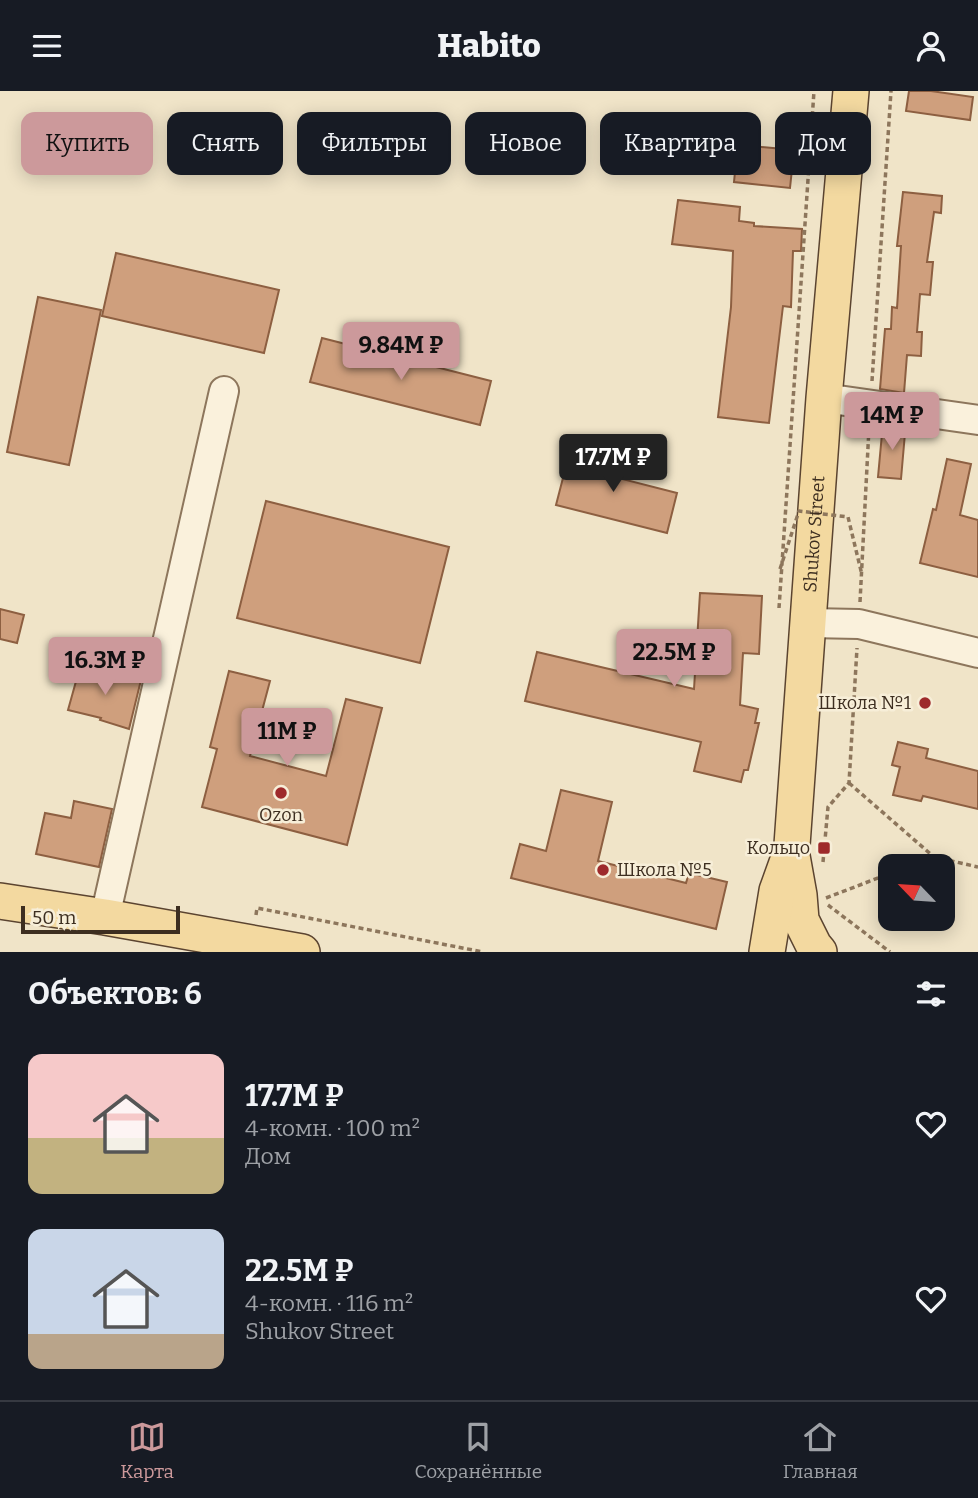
<!DOCTYPE html>
<html lang="ru">
<meta charset="utf-8">
<style>
body{margin:0;font-family:Bitter,serif;background:#20242c;color:#f1f3f6;height:100vh;display:flex;flex-direction:column;font-size:26px;white-space:nowrap}
*{box-sizing:border-box;margin:0}
p{font-size:23px;color:#9ea1a6}
.icon{flex:none;width:38px;height:38px;fill:none;stroke:currentColor;stroke-width:2;stroke-linecap:round;stroke-linejoin:round}
.map{position:relative;height:861px;overflow:hidden}
.side{display:flex;flex-direction:column;background:#171b24;flex:1}
.side>*{flex:none}
.banner{position:absolute;left:21px;top:21px;width:936px;height:63px;display:flex;gap:14px}
.needle{width:46px;rotate:295deg}
.buttons{position:absolute;left:878px;top:763px;display:grid;gap:14px}
.buttons a{display:grid;place-items:center;width:77px;height:77px;border-radius:14px;background:#171b24;box-shadow:0 4px 18px #0003;font-size:35px}
.scale{position:absolute;left:21px;bottom:18px;width:159px;box-sizing:border-box;padding-left:7px;border:4px solid #3d2e20;border-top:0;font-size:19px;line-height:24px;white-space:nowrap;color:#3d2e20;-webkit-text-stroke:5px #f7eed8;paint-order:stroke}
.price{position:absolute;translate:-50% -60px;padding:0 16px;border-radius:7px;background:#cc999b;color:#111;font-size:23px;line-height:46px;filter:drop-shadow(0 2px 4px #0008)}
.price::after{content:'';position:absolute;left:50%;top:42px;width:21px;height:16px;margin-left:-10px;background:inherit;clip-path:polygon(0 0,100% 0,50% 100%)}
.price.on{background:#222;color:#fff}
ul{padding:0;list-style:none}
li{display:flex;align-items:center;gap:21px;height:175px;padding:0 28px}
li span{display:grid;place-items:center;flex:none;width:196px;height:140px;border-radius:14px;color:#555}
li>.icon{margin-inline-start:auto}
span .icon{width:84px;height:84px;fill:#fffc;stroke-width:1}
li b{font-size:30px}
h2{display:flex;justify-content:space-between;align-items:center;height:84px;padding:0 28px;font-size:30px}
.tag{padding:0 24px;border-radius:14px;background:#171b24;box-shadow:0 4px 18px #0003;font-size:24px;line-height:63px}
.tag.on{background:#cc999b;color:#111}
header{display:flex;justify-content:space-between;align-items:center;height:91px;padding:0 28px;background:#171b24;font-size:32px;font-weight:800}
.dock{display:flex;justify-content:space-around;align-items:center;height:98px;border-top:2px solid #363941;background:#171b24;font-size:19px;color:#9ea1a6}
.dock a{display:grid;justify-items:center;gap:4px}
.dock .on{color:#cc999b}
.map>svg:first-child{display:block}
.building{fill:#cf9f7d;stroke:#8d5f41;stroke-width:2}
.lines{fill:none;stroke-linecap:round;stroke-linejoin:round}
.minor-casing{stroke:#8d765c;stroke-width:32}
.major-casing{stroke:#5b4430;stroke-width:38}
.path{stroke:#8d765c;stroke-width:3.5;stroke-dasharray:5 3.5;stroke-linecap:butt}
.minor{stroke:#faf1dc;stroke-width:28}
.major{stroke:#f3d9a0;stroke-width:35}
.path-bridge{stroke:#8d765c;stroke-width:3.5;stroke-dasharray:5 3.5;stroke-linecap:butt}
.poi-dot{fill:#9e2a2b;stroke:#f7eed8;stroke-width:2.5}
.labels{text-anchor:middle;dominant-baseline:central;stroke-width:5;stroke-linejoin:round;paint-order:stroke}
.street-label{font-size:18px;fill:#3d2e20;stroke:#f7eed8}
.poi-label{font-size:18px;fill:#3d2e20;stroke:#f7eed8;text-anchor:end}
</style>
<header><svg class="icon" aria-label="menu" viewBox="0 0 24 24"><path d="M4 6h16M4 12h16M4 18h16"/></svg>Habito<svg class="icon" aria-label="person" viewBox="0 0 24 24"><circle cx="12" cy="8" r="4"/><path d="M4 21q1-7 8-7t8 7"/></svg></header>
<div class="map">
<svg width="978" height="861" viewBox="0 0 978 861">
<rect width="100%" height="100%" fill="#f0e4c8"/>
<g class="building">
<path d="M909 0H931L973 6 970 29 906 20Z"/>
<path d="M752 55 794 59 790 97 734 91 737 61 751 62Z"/>
<path d="M903 101 942 105 941 122 934 121 927 171H933L930 204 920 203 917 241H922L921 265 907 264 904 302 880 298 885 238H891L892 216 897 217 901 155H897Z"/>
<path d="M678 109 740 116 739 130 754 132V135L802 138 801 160H793L791 216 783 215 769 332 718 326 731 216 733 160 672 153Z"/>
<path d="M116 162 279 199 264 262 102 225Z"/>
<path d="M38 206 101 219 69 374 7 361Z"/>
<path d="M322 247 491 290 480 334 310 291Z"/>
<path d="M883 332 901 335 900 342H905L901 388 878 386Z"/>
<path d="M571 356 607 366 605 377 618 380 622 388 677 402 667 442 556 414Z"/>
<path d="M947 368 971 373 960 424 978 429V486L920 472 933 418 936 419Z"/>
<path d="M266 410 449 456 420 572 237 527Z"/>
<path d="M700 502 762 505 759 563 743 562 740 614 758 618 755 632H759L748 679H744L741 691 694 680 701 651 525 610 537 561 694 598Z"/>
<path d="M0 518 24 524 17 552 0 548Z"/>
<path d="M80 576 141 589 129 638 100 629 101 627 68 619Z"/>
<path d="M229 580 270 590 250 665 326 685 346 608 382 617 347 754 202 716 217 658 210 656Z"/>
<path d="M898 651 928 658 926 667 978 680V718L923 705 921 710 893 704 900 676 892 674Z"/>
<path d="M561 699 612 711 598 770 686 792 689 782 727 791 716 838 511 787 520 753 546 760Z"/>
<path d="M74 710 112 718 99 776 36 763 45 722 71 727Z"/>
</g>
<g class="lines">
<g class="minor-casing">
<g id="minor">
<path d="M824 307 978 329"/>
<path d="M809 532 859 533 978 562"/>
<path d="M105 826 224 300"/>
</g>
</g>
<g class="major-casing">
<g id="major">
<path d="M792 765 799 804 801 829 814 855 819 861"/>
<path d="M0 810 105 826 302 861"/>
<path id="s1" d="M767 861 777 800 791 761 792 754 824 307 851 0"/>
</g>
</g>
<g class="path">
<path d="M872 290 891 0"/>
<path d="M860 511 869 337"/>
<path d="M779 517 814 0"/>
<path d="M849 692 934 766"/>
<path d="M823 771 828 716 849 692 857 557"/>
<path d="M909 775 934 766 978 776"/>
<path d="M826 807 891 782"/>
<path d="M828 814 890 861"/>
<path d="M256 824 257 817 483 861"/>
</g>
<use href="#minor" class="minor"/>
<use href="#major" class="major"/>
<path class="path-bridge" d="M780 478 799 420 848 426 862 484"/>
</g>
<g class="poi-dot">
<circle cx="925" cy="612" r="7"/>
<circle cx="281" cy="702" r="7"/>
<rect x="817" y="750" width="14" height="14" rx="3.5"/>
<circle cx="603" cy="779" r="7"/>
</g>
<g class="labels">
<g class="street-label">
<text stroke="none"><textPath href="#s1" startOffset="422">Shukov Street</textPath></text>
</g>
<g class="poi-label">
<text x="911" y="612">Школа №1</text>
<text x="281" y="724" text-anchor="middle">Ozon</text>
<text x="810" y="757">Кольцо</text>
<text x="617" y="779" text-anchor="start">Школа №5</text>
</g>
</g>
</svg>
<div class="buttons">
<a><svg class="needle" viewBox="-14 -14 28 28"><path d="M0-13l5 13h-10z" fill="#e53935"/><path d="M0 13l5-13h-10z" fill="#9ea1a6"/></svg></a>
</div>
<div class="scale">50 m</div>
<b class="price" style="left:401px;top:291px">9.84M ₽</b>
<b class="price" style="left:892px;top:361px">14M ₽</b>
<b class="price on" style="left:613px;top:403px">17.7M ₽</b>
<b class="price" style="left:674px;top:598px">22.5M ₽</b>
<b class="price" style="left:105px;top:606px">16.3M ₽</b>
<b class="price" style="left:287px;top:677px">11M ₽</b>
<div class="banner">
<a class="tag on">Купить</a>
<a class="tag">Снять</a>
<a class="tag">Фильтры</a>
<a class="tag">Новое</a>
<a class="tag">Квартира</a>
<a class="tag">Дом</a>
</div>
</div>
<section class="side">
<h2>Объектов: 6<svg class="icon" aria-label="filters" viewBox="0 0 24 24"><path d="M4 7h16M4 17h16"/><circle cx="9" cy="7" r="2"/><circle cx="15" cy="17" r="2"/></svg></h2>
<ul>
<li><span style="background:linear-gradient(#f6c9c9 60%,#c2b280 0)"><svg class="icon" aria-label="home" viewBox="0 0 24 24"><path d="M3 11l9-7 9 7M6 9v11h12V9"/></svg></span><div><b>17.7M ₽</b><p>4-комн. · 100 m²</p><p>Дом</p></div><svg class="icon" aria-label="heart" viewBox="0 0 24 24"><path d="M12 20l-8-8c-3-5 5-10 8-4 3-6 11-1 8 4z"/></svg></li>
<li><span style="background:linear-gradient(#c9d6e8 75%,#b9a48a 0)"><svg class="icon" aria-label="home" viewBox="0 0 24 24"><path d="M3 11l9-7 9 7M6 9v11h12V9"/></svg></span><div><b>22.5M ₽</b><p>4-комн. · 116 m²</p><p>Shukov Street</p></div><svg class="icon" aria-label="heart" viewBox="0 0 24 24"><path d="M12 20l-8-8c-3-5 5-10 8-4 3-6 11-1 8 4z"/></svg></li>
</ul>
</section>
<nav class="dock">
<a class="on"><svg class="icon" aria-label="map" viewBox="0 0 24 24"><path d="M3 6l6-2 6 2 6-2v14l-6 2-6-2-6 2zM9 4v14M15 6v14"/></svg>Карта</a>
<a><svg class="icon" aria-label="saved" viewBox="0 0 24 24"><path d="M7 4h10v16l-5-4-5 4z"/></svg>Сохранённые</a>
<a><svg class="icon" aria-label="home" viewBox="0 0 24 24"><path d="M3 11l9-7 9 7M6 9v11h12V9"/></svg>Главная</a>
</nav>
